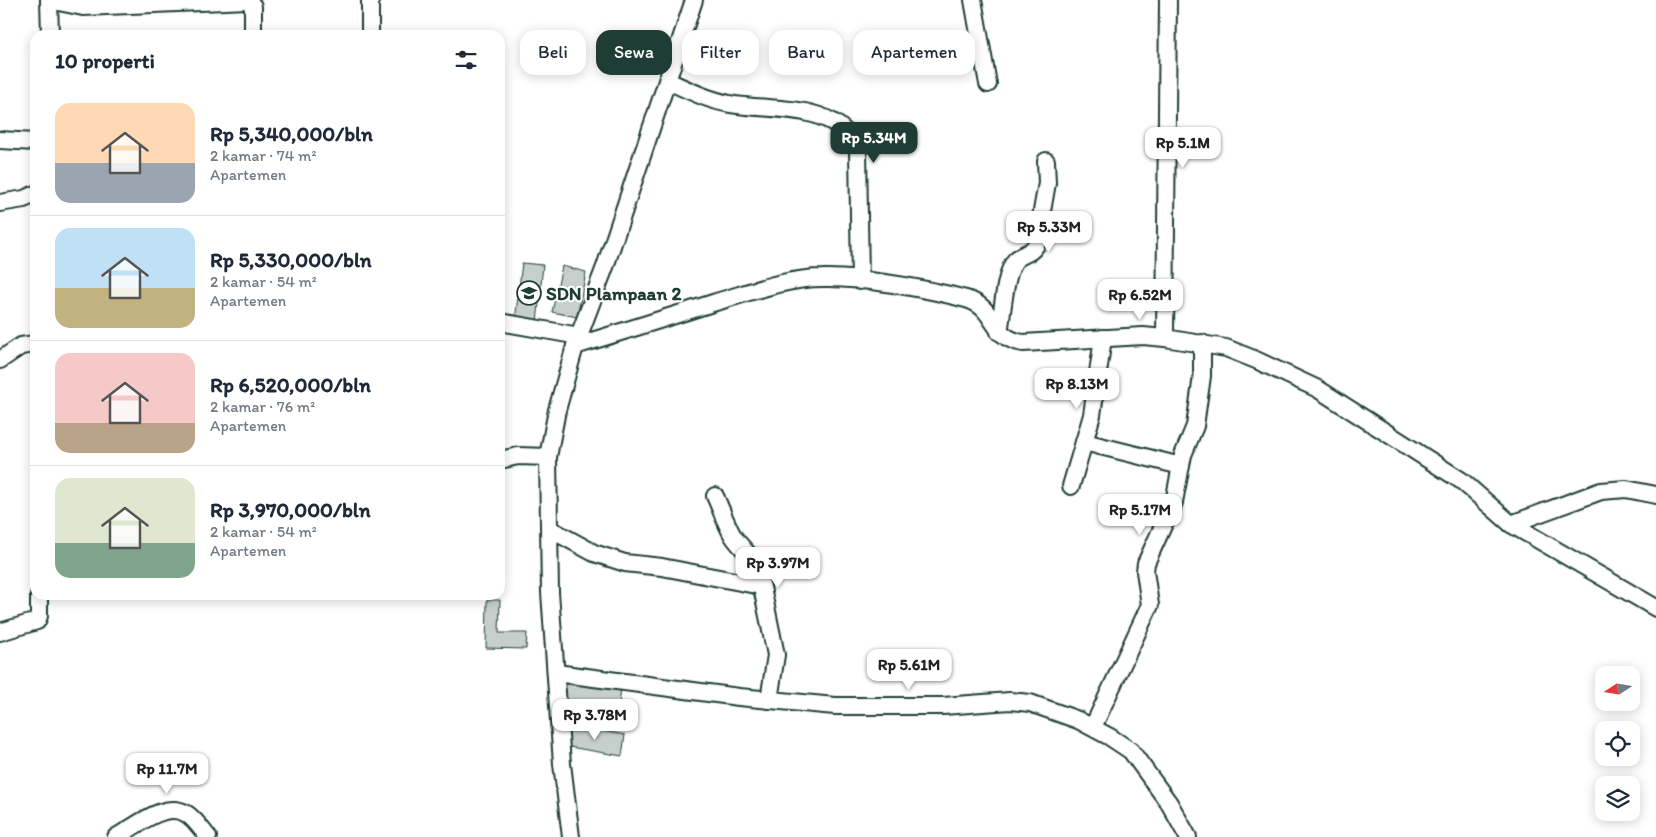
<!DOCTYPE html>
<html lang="id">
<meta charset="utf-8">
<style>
body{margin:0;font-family:Itim,sans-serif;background:#f2f2f3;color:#1f2937;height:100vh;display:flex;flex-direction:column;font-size:19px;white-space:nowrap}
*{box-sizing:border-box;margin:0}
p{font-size:16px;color:#747a83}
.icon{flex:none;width:28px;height:28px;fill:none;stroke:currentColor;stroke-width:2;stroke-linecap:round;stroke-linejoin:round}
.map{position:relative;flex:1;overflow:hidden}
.drawer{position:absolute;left:30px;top:30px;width:475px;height:570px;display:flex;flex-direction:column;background:#fff;border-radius:15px;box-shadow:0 2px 12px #0003}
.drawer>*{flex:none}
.guide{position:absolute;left:520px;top:30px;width:475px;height:45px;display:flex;gap:10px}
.needle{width:32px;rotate:258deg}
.controls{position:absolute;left:1595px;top:666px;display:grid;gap:10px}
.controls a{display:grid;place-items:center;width:45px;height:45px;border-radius:10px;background:#fff;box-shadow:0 2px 12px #0003;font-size:25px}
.price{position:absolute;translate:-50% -42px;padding:0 11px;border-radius:10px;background:#fff;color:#222;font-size:16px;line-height:32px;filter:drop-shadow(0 1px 2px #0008)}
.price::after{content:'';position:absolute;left:50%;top:30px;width:15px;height:11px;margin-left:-8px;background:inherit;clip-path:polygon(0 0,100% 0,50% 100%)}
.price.active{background:#1f3d34;color:#fff}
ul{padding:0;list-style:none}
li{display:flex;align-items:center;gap:15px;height:125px;padding:0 25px}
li+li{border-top:1px solid #e0e1e3}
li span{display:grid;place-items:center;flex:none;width:140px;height:100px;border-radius:15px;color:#555}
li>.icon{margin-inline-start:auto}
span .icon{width:60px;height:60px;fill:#fffc;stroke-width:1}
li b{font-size:21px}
h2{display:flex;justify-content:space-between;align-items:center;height:60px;padding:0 25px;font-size:21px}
.chip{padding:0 18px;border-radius:15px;background:#fff;box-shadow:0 2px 12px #0003;font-size:18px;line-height:45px}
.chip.active{background:#1f3d34;color:#fff}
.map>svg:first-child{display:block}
.building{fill:#c7cfcc;stroke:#1f3d34}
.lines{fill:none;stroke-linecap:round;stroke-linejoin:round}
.minor-casing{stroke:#1f3d34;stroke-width:20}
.minor{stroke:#fff;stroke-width:16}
.labels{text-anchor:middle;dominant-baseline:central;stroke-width:4;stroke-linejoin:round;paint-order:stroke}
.poi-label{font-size:19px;font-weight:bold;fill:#1f3d34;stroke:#fff;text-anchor:start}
</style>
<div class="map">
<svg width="1656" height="837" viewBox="0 0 1656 837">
<rect width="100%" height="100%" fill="#fff"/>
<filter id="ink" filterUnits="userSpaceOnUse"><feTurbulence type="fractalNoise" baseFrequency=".02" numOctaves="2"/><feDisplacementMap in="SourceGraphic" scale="10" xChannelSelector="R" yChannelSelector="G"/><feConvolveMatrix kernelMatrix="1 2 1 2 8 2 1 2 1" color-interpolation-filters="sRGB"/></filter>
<g filter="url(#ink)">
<g class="building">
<path d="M522 263 543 265 537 323 515 321Z"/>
<path d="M562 266 586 272 577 317 552 312Z"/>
<path d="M487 600H500L499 633H527L526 649 486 648Z"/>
<path d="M563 680 621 686 619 707 561 701Z"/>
<path d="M568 725 625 735 622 756 564 746Z"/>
</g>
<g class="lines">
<g class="minor-casing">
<g id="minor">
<path d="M49 0 83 7 248 0 253 6V35"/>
<path d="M49 0 50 35"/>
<path d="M973 0 988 84"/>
<path d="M370 35V0"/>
<path d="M668 81C688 90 708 100 730 104 775 112 834 101 858 149L860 281"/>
<path d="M0 140 35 142"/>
<path d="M0 203 24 199 35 194"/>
<path d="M500 322 579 336"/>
<path d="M999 332C1003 312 1004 278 1014 262 1020 253 1031 255 1036 245L1047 183 1046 161"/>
<path d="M1165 338 1168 0"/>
<path d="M575 346C622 332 669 317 716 302 751 292 786 278 823 278 862 277 928 289 966 299 998 308 988 337 1023 343L1143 336 1165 338 1226 348 1256 360 1318 389 1462 481 1511 524 1656 608"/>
<path d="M0 360 21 346 35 344"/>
<path d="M1084 442 1181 466"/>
<path d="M500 460 518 456 548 457"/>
<path d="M1071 486 1092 415 1103 338"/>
<path d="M715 496C721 509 726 524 733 536 741 548 752 556 758 568L776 655 769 700"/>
<path d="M1511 524 1601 491 1626 489 1656 495"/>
<path d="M550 529 594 553 625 563 662 567 761 586"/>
<path d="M0 632 37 621 39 616V595"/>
<path d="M556 673 739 697 835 706H943L1010 701 1030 703 1078 720 1110 737 1131 751 1169 803 1188 837"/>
<path d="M1093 727 1150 605 1145 571 1146 563 1174 502 1183 455 1195 426 1202 376V343"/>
<path d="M116 837C135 827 165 800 187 814 195 819 202 830 208 837"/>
<path d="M571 837 562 764 550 592 548 457 557 410 575 346 605 267 694 0"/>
</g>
</g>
<use href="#minor" class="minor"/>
</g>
</g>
<defs>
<g id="school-ring" transform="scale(1.25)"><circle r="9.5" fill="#fff" stroke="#1f3d34" stroke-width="1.5"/><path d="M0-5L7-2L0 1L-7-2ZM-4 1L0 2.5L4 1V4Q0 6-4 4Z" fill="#1f3d34"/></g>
</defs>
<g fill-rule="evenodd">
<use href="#school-ring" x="529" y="293"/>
</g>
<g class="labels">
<g class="poi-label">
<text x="546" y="293">SDN Plampaan 2</text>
</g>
</g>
</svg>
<div class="controls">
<a><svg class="needle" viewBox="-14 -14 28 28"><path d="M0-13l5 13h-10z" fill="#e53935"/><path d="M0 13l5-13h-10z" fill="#747a83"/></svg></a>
<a><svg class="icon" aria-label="locate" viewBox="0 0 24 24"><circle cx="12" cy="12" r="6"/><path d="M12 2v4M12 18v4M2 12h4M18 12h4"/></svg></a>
<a><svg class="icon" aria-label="layers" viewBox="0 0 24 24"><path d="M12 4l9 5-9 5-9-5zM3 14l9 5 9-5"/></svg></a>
</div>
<b class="price active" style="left:874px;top:164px">Rp 5.34M</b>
<b class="price" style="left:1183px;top:169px">Rp 5.1M</b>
<b class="price" style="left:1049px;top:253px">Rp 5.33M</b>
<b class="price" style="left:1140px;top:321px">Rp 6.52M</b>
<b class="price" style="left:1077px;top:410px">Rp 8.13M</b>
<b class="price" style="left:1140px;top:536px">Rp 5.17M</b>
<b class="price" style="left:778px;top:589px">Rp 3.97M</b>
<b class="price" style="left:909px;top:691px">Rp 5.61M</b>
<b class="price" style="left:595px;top:741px">Rp 3.78M</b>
<b class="price" style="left:167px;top:795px">Rp 11.7M</b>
<div class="guide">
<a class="chip">Beli</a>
<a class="chip active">Sewa</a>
<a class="chip">Filter</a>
<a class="chip">Baru</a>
<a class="chip">Apartemen</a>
</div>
<section class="drawer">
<h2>10 properti<svg class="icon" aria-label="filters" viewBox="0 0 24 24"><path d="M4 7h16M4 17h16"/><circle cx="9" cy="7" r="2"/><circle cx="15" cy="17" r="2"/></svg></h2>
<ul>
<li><span style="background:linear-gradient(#ffd9b3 60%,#9aa5b1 0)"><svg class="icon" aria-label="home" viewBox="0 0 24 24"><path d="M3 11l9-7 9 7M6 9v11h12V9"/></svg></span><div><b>Rp 5,340,000/bln</b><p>2 kamar · 74 m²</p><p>Apartemen</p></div></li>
<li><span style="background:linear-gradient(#bfe0f5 60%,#c2b280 0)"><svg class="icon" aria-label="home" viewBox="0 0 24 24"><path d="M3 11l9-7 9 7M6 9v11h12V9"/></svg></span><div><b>Rp 5,330,000/bln</b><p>2 kamar · 54 m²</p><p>Apartemen</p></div></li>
<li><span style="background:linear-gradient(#f6c9c9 70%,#b9a48a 0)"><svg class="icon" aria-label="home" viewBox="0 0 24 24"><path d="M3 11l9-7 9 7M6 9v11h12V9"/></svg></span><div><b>Rp 6,520,000/bln</b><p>2 kamar · 76 m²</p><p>Apartemen</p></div></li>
<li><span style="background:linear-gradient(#dfe7d0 65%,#7fa58c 0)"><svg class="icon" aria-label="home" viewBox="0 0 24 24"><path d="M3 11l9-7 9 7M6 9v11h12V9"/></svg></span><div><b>Rp 3,970,000/bln</b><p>2 kamar · 54 m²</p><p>Apartemen</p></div></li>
</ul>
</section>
</div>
